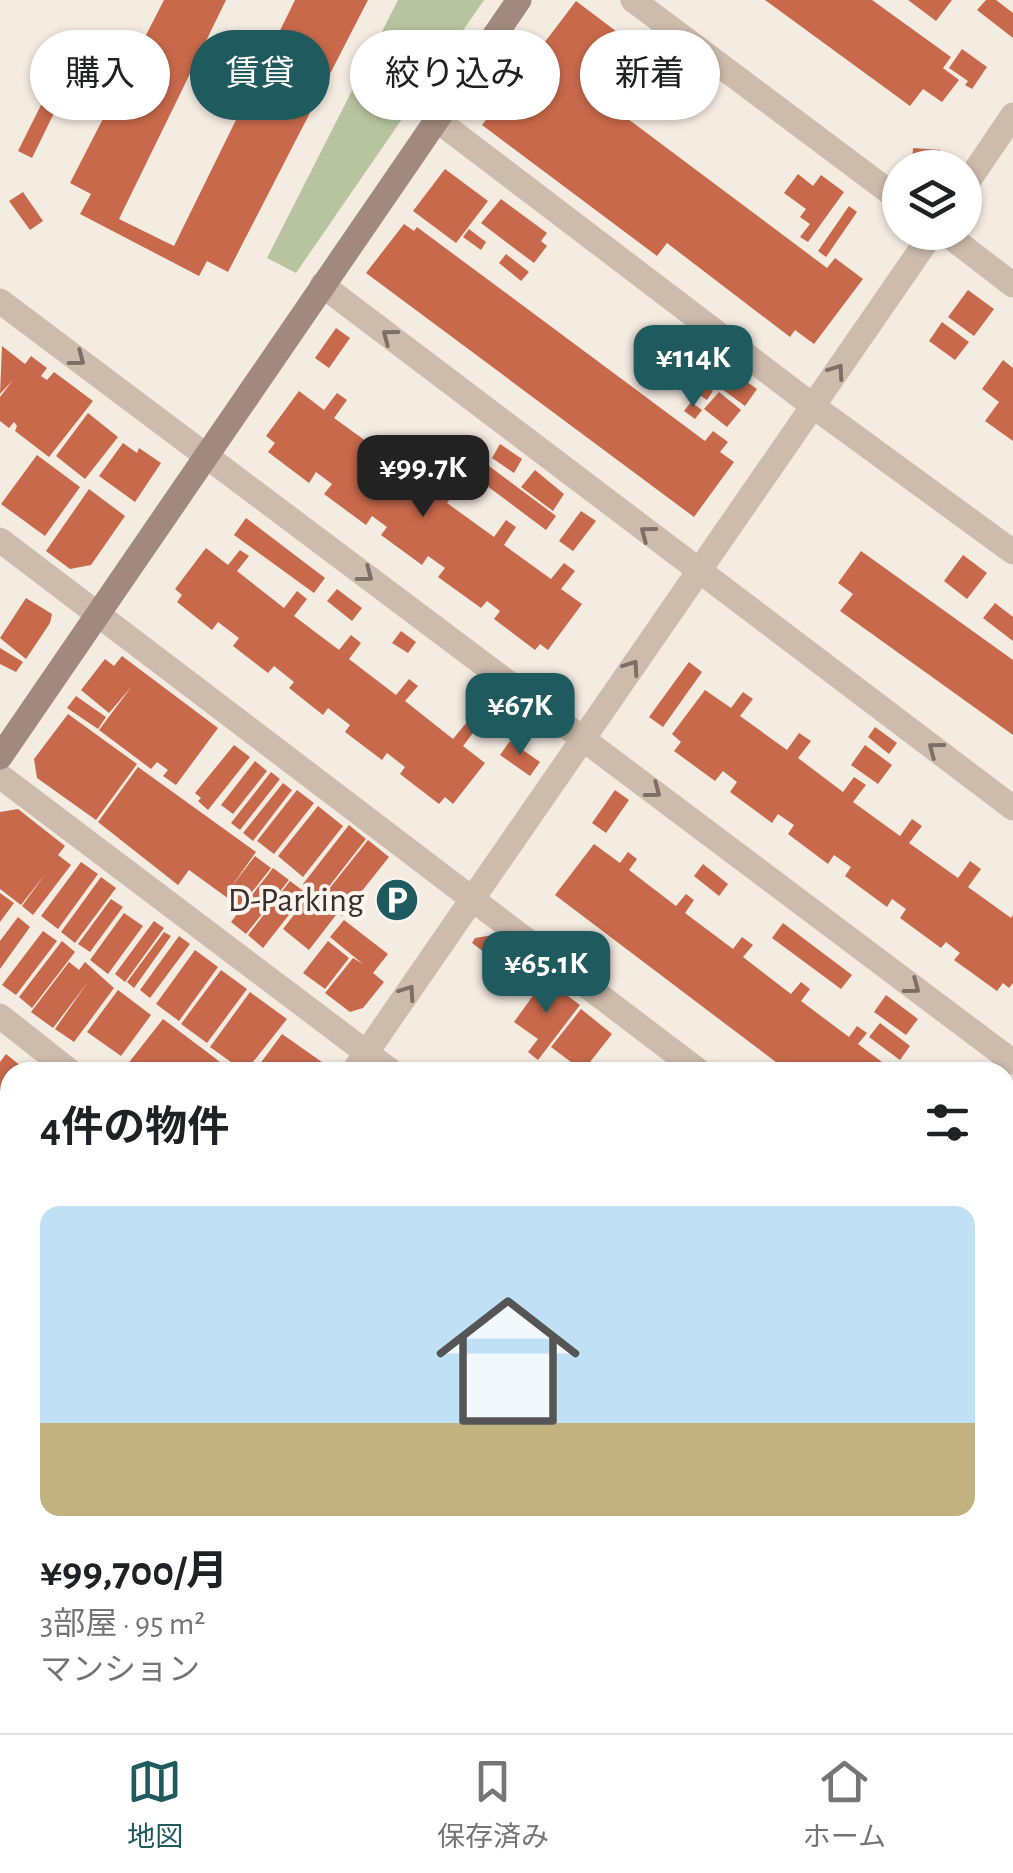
<!DOCTYPE html>
<html lang="ja">
<meta charset="utf-8">
<style>
body{margin:0;font-family:"Alegreya Sans","Noto Sans JP",sans-serif;background:#f6f6f6;color:#202124;height:100vh;display:flex;flex-direction:column;font-size:38px;white-space:nowrap}
*{box-sizing:border-box;margin:0}
p{font-size:32px;color:#757577}
.icon{flex:none;width:55px;height:55px;fill:none;stroke:currentColor;stroke-width:2;stroke-linecap:round;stroke-linejoin:round}
.map{position:relative;flex:1;overflow:hidden}
.sheet{position:absolute;left:0px;top:1062px;width:1015px;height:672px;display:flex;flex-direction:column;background:#fff;border-radius:30px 30px 0 0;box-shadow:0 2px 8px #0004}
.sheet>*{flex:none}
.banner{position:absolute;left:30px;top:30px;width:955px;height:90px;display:flex;gap:20px}
.fabs{position:absolute;left:882px;top:150px;display:grid;gap:20px}
.fabs a{display:grid;place-items:center;width:100px;height:100px;border-radius:50%;background:#fff;box-shadow:0 2px 8px #0004;font-size:50px}
.price{position:absolute;translate:-50% -85px;padding:0 22px;border-radius:20px;background:#1f5a5e;color:#fff;font-size:32px;line-height:65px;filter:drop-shadow(0 2px 5px #0008)}
.price::after{content:'';position:absolute;left:50%;top:60px;width:30px;height:22px;margin-left:-15px;background:inherit;clip-path:polygon(0 0,100% 0,50% 100%)}
.price.active{background:#222;color:#fff}
ul{padding:0;list-style:none}
li{display:grid;align-content:center;gap:20px;height:530px;padding:0 40px}
li+li{border-top:2px solid #e0e0e0}
li span{display:grid;place-items:center;height:310px;border-radius:20px;color:#555}
li>.icon{margin-inline-start:auto}
span .icon{width:180px;height:180px;fill:#fffc;stroke-width:1}
li b{font-size:42px}
h2{display:flex;justify-content:space-between;align-items:center;height:120px;padding:0 40px;font-size:42px}
.tag{padding:0 35px;border-radius:45px;background:#fff;box-shadow:0 2px 8px #0004;font-size:35px;line-height:90px}
.tag.active{background:#1f5a5e;color:#fff}
.tab-bar{display:flex;justify-content:space-around;align-items:center;height:140px;border-top:2px solid #e0e0e0;background:#fff;font-size:28px;color:#757577}
.tab-bar a{display:grid;justify-items:center;gap:5px}
.tab-bar .active{color:#1f5a5e}
.map>svg:first-child{display:block}
.green{fill:#b8c4a0}
.building{fill:#c8694b}
.lines{fill:none;stroke-linecap:round;stroke-linejoin:round}
.street{stroke:#cdbbac;stroke-width:25}
.secondary{stroke:#a18a7d;stroke-width:25}
.oneway{stroke:#7d6f65}
.labels{text-anchor:middle;dominant-baseline:central;stroke-width:8;stroke-linejoin:round;paint-order:stroke}
.poi-label{font-size:35px;fill:#3b302b;stroke:#fbf5ee;text-anchor:end}
</style>
<div class="map">
<svg width="1013" height="1733" viewBox="0 0 1013 1733">
<rect width="100%" height="100%" fill="#f4ebe1"/>
<g class="green">
<path d="M398 0H484L296 273 267 258Z"/>
<path d="M2 1329 10 1335V1432L0 1424Z"/>
</g>
<g class="building">
<path d="M164 0H226L119 219 174 246 295 0H368L228 272 207 261 199 276 80 214 91 194 70 183Z"/>
<path d="M765 0H872L951 57 943 68 959 80 942 102 923 89 910 106Z"/>
<path d="M908 0H952L936 21Z"/>
<path d="M986 0H996L1013 13V38L977 10Z"/>
<path d="M576 1 645 53 622 83 627 87 612 107 827 268 835 258 863 279 814 344 795 330 790 337 667 243 657 256 482 125Z"/>
<path d="M70 47 83 54 32 158 18 151Z"/>
<path d="M962 49 987 67 972 89 965 85 968 81 949 68Z"/>
<path d="M913 148 940 150 938 165 912 163Z"/>
<path d="M445 169 488 201 456 243 413 211Z"/>
<path d="M798 174 813 186 821 175 844 192 808 242 800 237 810 224 800 217 806 209 784 193Z"/>
<path d="M23 192 43 221 30 230 9 201Z"/>
<path d="M501 199 547 233 541 241 547 246 534 263 481 223Z"/>
<path d="M849 206 857 212 826 257 818 251Z"/>
<path d="M404 224 414 231 417 227 705 441 713 431 728 442 720 452 734 462 694 517 366 273Z"/>
<path d="M469 229 486 242 481 250 463 237Z"/>
<path d="M506 254 529 272 521 281 499 263Z"/>
<path d="M968 290 994 309 974 336 948 317Z"/>
<path d="M942 322 969 342 955 360 929 341Z"/>
<path d="M336 328 350 338 329 368 315 358Z"/>
<path d="M2 346 25 364 31 356 47 368 41 376 47 380 54 372 93 401 49 457 15 431 17 426 14 422 9 428 0 421V397L13 380 0 394Z"/>
<path d="M1003 360 1013 368V441L985 421 999 402 982 389Z"/>
<path d="M723 365 757 389 745 406 711 381Z"/>
<path d="M704 385 713 391 707 400 698 394Z"/>
<path d="M299 391 324 410 337 393 347 400 334 418 381 452 393 435 405 443 392 460 437 493 448 478 459 487 447 503 494 537 506 520 516 527 504 545 551 579 564 563 575 571 561 589 582 604 548 650 540 644 535 650 494 619 500 611 487 601 481 608 438 577 445 568 428 556 422 565 381 535 387 527 372 516 366 525 324 494 332 484 316 472 309 483 268 452 275 443 266 436Z"/>
<path d="M719 392 741 410 727 427 704 409Z"/>
<path d="M691 402 702 410 695 419 684 411Z"/>
<path d="M88 413 118 437 85 479 56 456Z"/>
<path d="M123 443 137 453 139 448 161 463 135 502 99 476Z"/>
<path d="M500 444 522 459 514 473 492 458Z"/>
<path d="M37 455 80 487 45 536 1 504Z"/>
<path d="M477 457 556 516 546 530 467 471Z"/>
<path d="M535 470 564 494 553 511 521 487Z"/>
<path d="M89 489 125 516 91 565 70 569 46 551Z"/>
<path d="M581 511 596 521 573 551 559 541Z"/>
<path d="M246 518 325 578 314 593 234 535Z"/>
<path d="M206 548 228 565 240 550 249 556 237 571 284 608 297 591 307 599 294 616 339 650 351 635 361 643 349 659 396 695 409 679 418 686 405 701 453 739 467 722 476 729 463 746 485 763 453 804 445 797 439 804 400 774 405 767 387 753 382 760 345 732 350 725 328 708 323 715 289 688 294 682 274 666 268 673 233 646 239 638 218 622 212 630 177 602 182 595 175 589Z"/>
<path d="M861 551 1013 660V735L840 611 853 594 838 583Z"/>
<path d="M963 555 987 573 967 599 944 581Z"/>
<path d="M337 589 362 608 352 621 327 601Z"/>
<path d="M26 598 52 614 50 623 26 659 0 638Z"/>
<path d="M995 603 1013 617V641L983 618Z"/>
<path d="M401 631 416 642 408 653 392 643Z"/>
<path d="M0 648 23 662 16 672 0 664Z"/>
<path d="M122 656 218 728 176 785 163 776 168 770 157 762 151 769 99 730 132 686 109 713 81 690 105 659 114 666Z"/>
<path d="M689 662 702 672 663 727 649 717Z"/>
<path d="M705 690 731 708 743 692 753 699 740 716 787 750 799 733 811 741 798 758 843 792 854 777 866 785 853 802 900 836 912 819 922 826 909 843 958 878 970 861 981 869 968 887 1011 918 1013 915V983L1009 988 1003 983 997 991 954 960 960 953 946 942 941 948 900 918 906 909 892 899 887 907 845 876 851 867 834 855 828 864 788 834 794 825 778 814 772 823 730 792 737 782 723 771 715 781 674 751 681 742 672 734Z"/>
<path d="M76 696 106 717 98 729 67 708Z"/>
<path d="M68 714 137 764 96 820 37 778 34 759Z"/>
<path d="M875 727 897 743 889 754 868 737Z"/>
<path d="M510 741 540 762 530 776 500 755Z"/>
<path d="M234 745 250 757 208 810 198 801 201 798 195 793Z"/>
<path d="M865 745 892 765 878 784 851 765Z"/>
<path d="M255 761 267 771 233 814 221 805Z"/>
<path d="M138 767 256 852 229 890 255 856 271 868 240 907 189 870 178 885 98 822Z"/>
<path d="M271 772 280 779 240 830 231 823Z"/>
<path d="M283 783 292 790 253 841 243 833Z"/>
<path d="M297 790 314 803 274 854 257 841Z"/>
<path d="M615 790 629 800 606 833 592 823Z"/>
<path d="M318 806 343 826 303 877 278 856Z"/>
<path d="M18 809 65 846 58 855 71 865 33 915 22 906 46 873 21 905 0 889V812Z"/>
<path d="M349 825 366 839 320 898 303 884Z"/>
<path d="M368 840 389 857 342 916 321 899Z"/>
<path d="M594 844 620 863 628 852 637 859 629 870 676 906 686 894 694 900 685 913 733 949 742 937 753 945 743 957 791 994 801 982 810 989 801 1001 849 1037 857 1026 867 1033 858 1044 882 1062 874 1072H789L555 895Z"/>
<path d="M81 862 98 874 58 929 41 916Z"/>
<path d="M703 864 728 884 719 896 694 876Z"/>
<path d="M273 868 289 880 246 934 231 922Z"/>
<path d="M101 877 116 888 75 943 61 932Z"/>
<path d="M290 881 306 893 263 948 248 935Z"/>
<path d="M0 893 14 903 0 922Z"/>
<path d="M310 894 336 915 309 950 283 929Z"/>
<path d="M111 899 123 907 90 952 78 944Z"/>
<path d="M124 913 143 926 108 974 90 960Z"/>
<path d="M18 917 30 927 0 969V941Z"/>
<path d="M344 920 388 954 373 973 384 982 363 1008 350 1012 325 993 353 958 363 964 330 937Z"/>
<path d="M154 921 164 928 125 982 115 974Z"/>
<path d="M783 923 852 975 841 989 772 938Z"/>
<path d="M43 931 57 941 16 995 2 985Z"/>
<path d="M164 932 171 936 134 988 127 982Z"/>
<path d="M493 935 546 976 534 990 472 943 475 938Z"/>
<path d="M179 936 190 944 150 998 140 990Z"/>
<path d="M62 941 75 952 32 1008 19 997Z"/>
<path d="M328 941 349 958 325 989 303 973Z"/>
<path d="M195 950 218 967 179 1021 156 1004Z"/>
<path d="M69 962 79 970 85 962 114 988 74 1042 55 1029 88 982 53 1028 31 1012Z"/>
<path d="M221 970 247 989 207 1043 181 1024Z"/>
<path d="M545 979 580 1005 538 1060 528 1052 538 1039 514 1022Z"/>
<path d="M118 990 151 1015 121 1056 87 1032Z"/>
<path d="M250 992 287 1019 245 1072 210 1047Z"/>
<path d="M886 995 918 1019 906 1035 874 1012Z"/>
<path d="M581 1009 612 1034 583 1071 551 1047Z"/>
<path d="M163 1019 203 1049 233 1072 123 1070Z"/>
<path d="M880 1023 910 1046 900 1060 869 1037Z"/>
<path d="M282 1034 329 1067 325 1072H254Z"/>
<path d="M6 1054 21 1066 16 1072H10V1080L0 1093V1062Z"/>
<path d="M1005 1079 1013 1085V1154L1005 1165Z"/>
<path d="M10 1091V1116L0 1130V1104Z"/>
<path d="M10 1124V1152L5 1158 0 1154V1137Z"/>
<path d="M1005 1176 1013 1182V1209L1005 1203Z"/>
<path d="M0 1191 10 1199V1263L5 1269 0 1266 8 1250 0 1243Z"/>
<path d="M1005 1205 1013 1211V1235L1005 1228Z"/>
<path d="M1005 1233 1013 1239V1257L1005 1268Z"/>
<path d="M1013 1333V1414L1008 1420 1005 1418V1344Z"/>
<path d="M1005 1424 1013 1430V1453L1005 1463Z"/>
<path d="M0 1437 10 1445V1498L0 1511Z"/>
<path d="M1013 1455V1504L1005 1515V1466Z"/>
<path d="M1008 1567 1013 1571V1665L1005 1658V1572Z"/>
<path d="M10 1607V1684L0 1677V1622Z"/>
<path d="M1013 1684V1733H983L978 1729 981 1725H1005V1694Z"/>
<path d="M0 1685 10 1693V1725H40L34 1733H0Z"/>
<path d="M66 1725H91L85 1733H77Z"/>
<path d="M107 1725H150L144 1733H101Z"/>
<path d="M259 1725H301L295 1733H269Z"/>
<path d="M306 1725H340L334 1733H300Z"/>
<path d="M347 1725H377L371 1733H341Z"/>
<path d="M386 1725H392L402 1733H380Z"/>
<path d="M405 1725H492L486 1733H415Z"/>
<path d="M496 1725H504L515 1733H490Z"/>
<path d="M508 1725H539L546 1733H519Z"/>
<path d="M548 1725H620V1733H549Z"/>
<path d="M625 1725H682L676 1733H626Z"/>
<path d="M692 1725H715L709 1733H686Z"/>
<path d="M719 1725H741L735 1733H713Z"/>
<path d="M767 1725H815L809 1733H761Z"/>
<path d="M819 1725H872L866 1733H813Z"/>
</g>
<g class="lines">
<g class="street">
<path d="M633 0 900 200"/>
<path d="M437 120 813 406 1013 552"/>
<path d="M965 186 1013 115"/>
<path d="M944 232 1013 285"/>
<path d="M322 285 1013 808"/>
<path d="M0 301 1013 1062"/>
<path d="M0 540 700 1072"/>
<path d="M0 776 392 1072"/>
<path d="M0 1016 71 1072"/>
<path d="M353 1072 933 232"/>
<path d="M1005 1129 1013 1117"/>
<path d="M0 1290 10 1297"/>
<path d="M1005 1303 1013 1309"/>
<path d="M1005 1541 1013 1547"/>
<path d="M0 1582 10 1568"/>
<path d="M225 1725 236 1733"/>
<path d="M570 1725 580 1733"/>
<path d="M931 1725 941 1733"/>
</g>
<path class="secondary" d="M0 757 519 0"/>
</g>
<defs><path id="oneway-chevron" d="M-2-3.5L2.5 0L-2 3.5" fill="none" stroke-width="1.6" stroke-linecap="round" stroke-linejoin="round" transform="scale(2.5)"/></defs>
<g class="oneway">
<use href="#oneway-chevron" transform="translate(389 336) rotate(-143)"/>
<use href="#oneway-chevron" transform="translate(78 359) rotate(37)"/>
<use href="#oneway-chevron" transform="translate(837 371) rotate(-55)"/>
<use href="#oneway-chevron" transform="translate(647 533) rotate(-143)"/>
<use href="#oneway-chevron" transform="translate(366 575) rotate(37)"/>
<use href="#oneway-chevron" transform="translate(632 667) rotate(-55)"/>
<use href="#oneway-chevron" transform="translate(935 749) rotate(-143)"/>
<use href="#oneway-chevron" transform="translate(654 791) rotate(37)"/>
<use href="#oneway-chevron" transform="translate(913 987) rotate(37)"/>
<use href="#oneway-chevron" transform="translate(408 992) rotate(-55)"/>
</g>
<defs>
<g id="parking-disc" transform="scale(2.25)"><circle r="9.5" fill="#1f5a5e" stroke="#fbf5ee"/><path d="M-3.5-5.5H1a3.5 3.5 0 0 1 0 7H-1V5.5H-3.5ZM-1-3.4V-.6H.8a1.4 1.4 0 0 0 0-2.8Z" fill="#fff"/></g>
</defs>
<g fill-rule="evenodd">
<use href="#parking-disc" x="397" y="900"/>
</g>
<g class="labels">
<g class="poi-label">
<text x="364" y="900">D-Parking</text>
</g>
</g>
</svg>
<div class="fabs">
<a><svg class="icon" aria-label="layers" viewBox="0 0 24 24"><path d="M12 4l9 5-9 5-9-5zM3 14l9 5 9-5"/></svg></a>
</div>
<b class="price" style="left:693px;top:410px">¥114K</b>
<b class="price active" style="left:423px;top:520px">¥99.7K</b>
<b class="price" style="left:520px;top:758px">¥67K</b>
<b class="price" style="left:546px;top:1016px">¥65.1K</b>
<div class="banner">
<a class="tag">購入</a>
<a class="tag active">賃貸</a>
<a class="tag">絞り込み</a>
<a class="tag">新着</a>
</div>
<section class="sheet">
<h2>4件の物件<svg class="icon" aria-label="filters" viewBox="0 0 24 24"><path d="M4 7h16M4 17h16"/><circle cx="9" cy="7" r="2"/><circle cx="15" cy="17" r="2"/></svg></h2>
<ul>
<li><span style="background:linear-gradient(#bfe0f5 70%,#c2b280 0)"><svg class="icon" aria-label="home" viewBox="0 0 24 24"><path d="M3 11l9-7 9 7M6 9v11h12V9"/></svg></span><div><b>¥99,700/月</b><p>3部屋 · 95 m²</p><p>マンション</p></div></li>
</ul>
</section>
</div>
<nav class="tab-bar">
<a class="active"><svg class="icon" aria-label="map" viewBox="0 0 24 24"><path d="M3 6l6-2 6 2 6-2v14l-6 2-6-2-6 2zM9 4v14M15 6v14"/></svg>地図</a>
<a><svg class="icon" aria-label="saved" viewBox="0 0 24 24"><path d="M7 4h10v16l-5-4-5 4z"/></svg>保存済み</a>
<a><svg class="icon" aria-label="home" viewBox="0 0 24 24"><path d="M3 11l9-7 9 7M6 9v11h12V9"/></svg>ホーム</a>
</nav>
